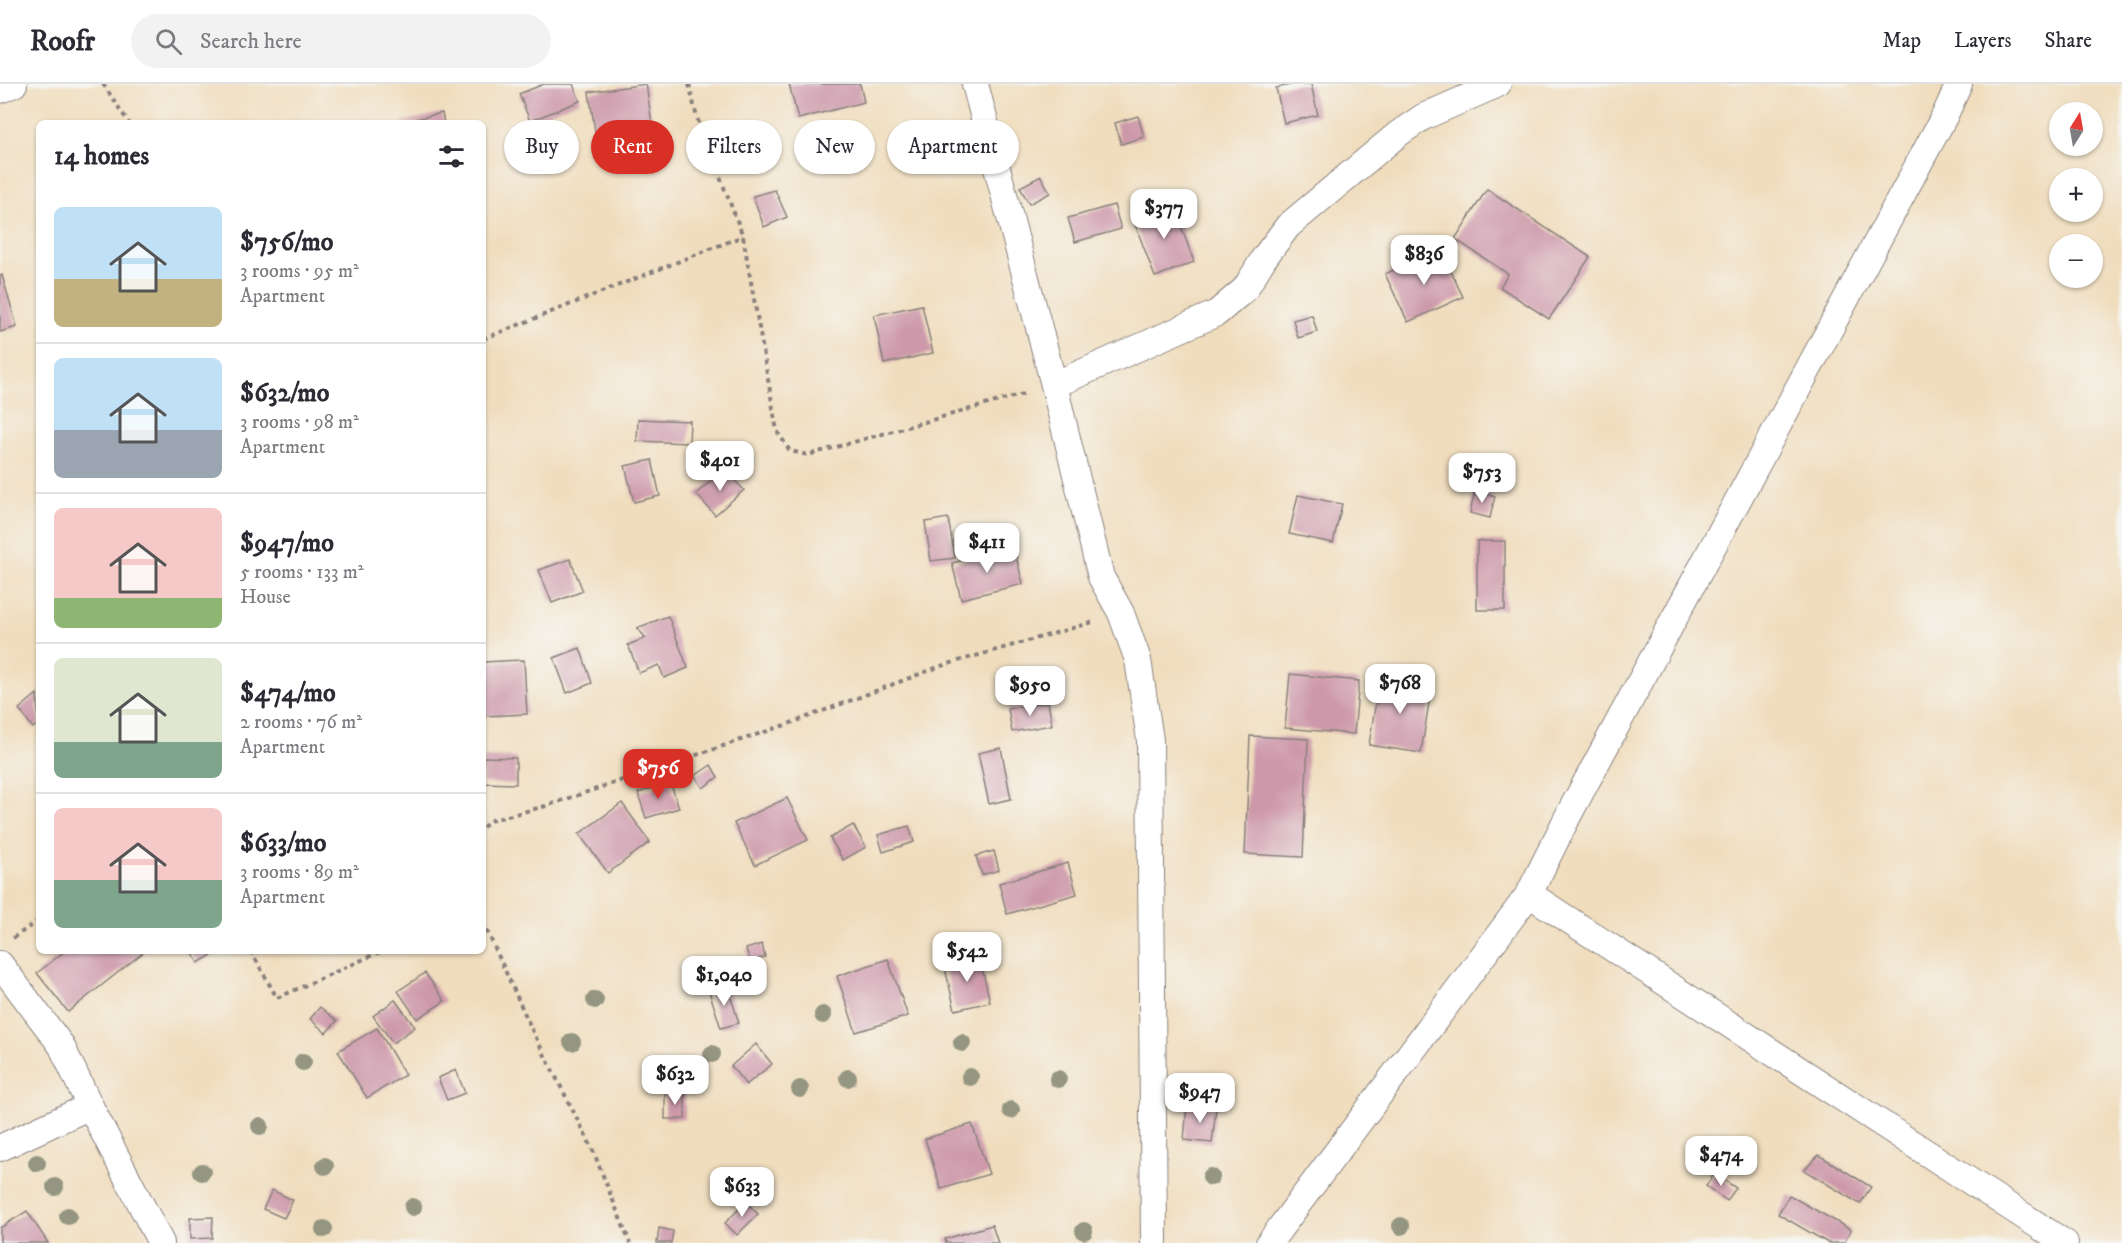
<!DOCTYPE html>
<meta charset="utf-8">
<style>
body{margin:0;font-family:"IM FELL DW Pica",serif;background:#f2f2f3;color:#2b2b33;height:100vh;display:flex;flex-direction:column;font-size:22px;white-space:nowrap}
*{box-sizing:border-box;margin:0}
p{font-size:20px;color:#7c7c81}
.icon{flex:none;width:33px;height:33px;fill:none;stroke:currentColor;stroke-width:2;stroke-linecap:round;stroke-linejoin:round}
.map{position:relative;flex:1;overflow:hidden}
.drawer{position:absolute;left:36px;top:36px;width:450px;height:834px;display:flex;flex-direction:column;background:#fff;border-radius:9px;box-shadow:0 2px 4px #0004}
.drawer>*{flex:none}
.guide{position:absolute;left:504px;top:36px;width:570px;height:54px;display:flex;gap:12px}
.needle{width:39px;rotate:11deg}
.fabs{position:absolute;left:2049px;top:18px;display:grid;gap:12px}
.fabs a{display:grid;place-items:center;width:54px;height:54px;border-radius:50%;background:#fff;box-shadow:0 2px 4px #0004;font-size:30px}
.price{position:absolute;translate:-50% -51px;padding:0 14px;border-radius:12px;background:#fff;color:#222;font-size:20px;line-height:39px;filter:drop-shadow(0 2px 3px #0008)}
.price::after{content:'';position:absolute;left:50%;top:36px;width:18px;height:14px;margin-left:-9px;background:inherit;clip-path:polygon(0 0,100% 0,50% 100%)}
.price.active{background:#d93025;color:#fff}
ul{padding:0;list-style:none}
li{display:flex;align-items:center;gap:18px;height:150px;padding:0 18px}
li+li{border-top:2px solid #e1e1e2}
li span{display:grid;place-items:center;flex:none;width:168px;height:120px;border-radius:9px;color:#555}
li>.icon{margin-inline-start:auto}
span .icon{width:72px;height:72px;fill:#fffc;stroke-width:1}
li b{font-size:26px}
h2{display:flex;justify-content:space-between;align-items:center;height:72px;padding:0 18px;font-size:26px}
.tag{padding:0 21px;border-radius:27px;background:#fff;box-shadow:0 2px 4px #0004;font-size:21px;line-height:54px}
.tag.active{background:#d93025;color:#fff}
header{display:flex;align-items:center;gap:36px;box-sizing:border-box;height:84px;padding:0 30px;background:#fff;border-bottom:2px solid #e1e1e2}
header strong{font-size:28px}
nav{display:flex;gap:33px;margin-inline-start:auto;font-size:21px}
.search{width:420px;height:54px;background:#f2f2f3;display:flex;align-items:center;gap:15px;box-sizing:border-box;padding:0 21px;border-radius:33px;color:#7c7c81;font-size:22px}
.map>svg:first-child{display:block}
.building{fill:#cd99aa}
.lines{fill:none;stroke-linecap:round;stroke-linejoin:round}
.minor-casing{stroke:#89807c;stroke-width:28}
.path{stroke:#89807c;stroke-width:4;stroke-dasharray:4.5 4.5;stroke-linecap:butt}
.minor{stroke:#fff;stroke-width:26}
.tree{fill:#959682}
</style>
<header>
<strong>Roofr</strong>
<div class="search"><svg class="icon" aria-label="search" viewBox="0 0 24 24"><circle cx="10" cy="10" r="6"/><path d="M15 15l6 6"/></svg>Search here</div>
<nav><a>Map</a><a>Layers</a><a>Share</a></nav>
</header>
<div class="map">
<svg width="2122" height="1159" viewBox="0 0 2122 1159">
<rect width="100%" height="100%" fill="#f6f6f2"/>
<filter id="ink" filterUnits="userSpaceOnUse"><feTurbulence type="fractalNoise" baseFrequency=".0167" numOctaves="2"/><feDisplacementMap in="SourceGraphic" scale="12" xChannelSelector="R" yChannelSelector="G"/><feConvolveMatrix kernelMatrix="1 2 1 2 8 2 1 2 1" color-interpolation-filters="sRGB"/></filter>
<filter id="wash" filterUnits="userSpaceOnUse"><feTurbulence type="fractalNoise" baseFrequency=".008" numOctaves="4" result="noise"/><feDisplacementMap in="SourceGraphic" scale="24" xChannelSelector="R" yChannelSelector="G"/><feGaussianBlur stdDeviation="1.35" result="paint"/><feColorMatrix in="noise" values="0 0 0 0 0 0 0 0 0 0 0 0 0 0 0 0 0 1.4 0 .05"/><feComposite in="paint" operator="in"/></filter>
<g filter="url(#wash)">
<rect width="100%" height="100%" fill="#f0ddbd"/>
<g id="blocks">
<g class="building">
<path d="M544 0H573L580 17 530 37 519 10Z"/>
<path d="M646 0 656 66 599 74 589 8Z"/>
<path d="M789 0H860L864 18 798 35Z"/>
<path d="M1294 0H1311L1318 31 1284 39 1276 4Z"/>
<path d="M442 29 444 39H403L402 38Z"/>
<path d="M1138 32 1144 53 1121 60 1115 39Z"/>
<path d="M1041 92 1050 109 1029 120 1020 103Z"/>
<path d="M1487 105 1590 173 1549 235 1500 203 1508 190 1455 155Z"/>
<path d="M775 106 787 133 764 143 753 112Z"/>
<path d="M1173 120 1194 178 1155 193 1133 135Z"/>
<path d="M1114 121 1121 145 1075 158 1068 134Z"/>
<path d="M1440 165 1463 213 1408 238 1385 190Z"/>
<path d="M2 191 17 243 0 248V192Z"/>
<path d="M922 221 933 269 884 280 874 231Z"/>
<path d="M1312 231 1317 248 1298 254 1293 236Z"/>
<path d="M638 335 690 337 689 359 637 357Z"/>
<path d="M652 376 660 412 634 418 625 382Z"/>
<path d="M724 385 744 406 715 431 696 410Z"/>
<path d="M1475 406 1495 412 1490 434 1470 429Z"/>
<path d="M1298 411 1342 420 1333 459 1289 450Z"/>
<path d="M948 434 955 474 931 477 925 438Z"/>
<rect x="1477" y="457" width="28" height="69"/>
<path d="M1014 464 1023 500 961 515 952 479Z"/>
<path d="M570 475 583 507 552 519 539 486Z"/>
<path d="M668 532 688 584 664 594 659 581 639 589 628 561 646 554 637 544Z"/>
<path d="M580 564 592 599 567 609 554 574Z"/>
<path d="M524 576 527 630 483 632V578Z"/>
<path d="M1290 590 1359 597 1354 650 1285 644Z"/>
<path d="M1380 592 1432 600 1421 669 1369 661Z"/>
<path d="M37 610 39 639 33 644 19 625Z"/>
<path d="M1048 618 1052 641 1012 648 1008 625Z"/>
<path d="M1250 652 1308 655 1303 773 1245 770Z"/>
<path d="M1001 664 1011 715 989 720 978 669Z"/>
<path d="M483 673 516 674V700L483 699Z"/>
<path d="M711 681 718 693 703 704 695 692Z"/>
<path d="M670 698 679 724 646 734 638 709Z"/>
<path d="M787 714 808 756 755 781 734 739Z"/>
<path d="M622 719 650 758 608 789 579 750Z"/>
<path d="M853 741 866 763 843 776 830 754Z"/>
<path d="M909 742 914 758 883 768 878 751Z"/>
<path d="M994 767 999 786 982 791 976 772Z"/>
<path d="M1068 779 1077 810 1007 830 999 799Z"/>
<path d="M762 860 765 873 750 877 746 865Z"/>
<path d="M65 867H145L68 928 37 889Z"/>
<path d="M191 867H219L198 879Z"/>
<path d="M979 871 990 918 955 926 944 880Z"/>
<path d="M888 875 908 932 856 948 837 892Z"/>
<path d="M425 889 445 917 417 935 398 907Z"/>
<path d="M727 901 739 939 721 944 709 907Z"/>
<path d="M395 916 415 943 393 959 373 932Z"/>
<path d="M320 923 337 937 326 949 310 935Z"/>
<path d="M377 944 405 991 367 1014 338 967Z"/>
<path d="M756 960 772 980 746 1001 731 982Z"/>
<path d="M456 986 465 1009 447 1016 438 994Z"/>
<rect x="665" y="1009" width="20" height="26"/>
<path d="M1187 1021 1216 1024 1212 1059 1184 1056Z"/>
<path d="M972 1040 989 1090 941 1105 925 1055Z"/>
<path d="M1819 1071 1871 1103 1860 1120 1804 1086Z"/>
<path d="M1714 1090 1736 1104 1727 1117 1706 1102Z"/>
<path d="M272 1106 293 1116 284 1134 263 1125Z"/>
<path d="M1789 1111 1851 1146 1844 1159H1828L1778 1130Z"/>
<path d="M746 1118 758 1130 737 1151 725 1139Z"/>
<path d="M27 1127 48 1159H0V1144Z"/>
<path d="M213 1133 212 1154 190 1155V1134Z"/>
<path d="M992 1141 998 1159H946L945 1155Z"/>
<path d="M659 1144 673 1147 671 1159H657Z"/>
</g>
</g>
</g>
<g filter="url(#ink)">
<use href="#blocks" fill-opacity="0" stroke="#89807c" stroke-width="1.5"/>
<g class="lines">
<g class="minor-casing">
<g id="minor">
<path d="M975 0 1054 301 1217 229 1245 205 1264 174 1288 142 1398 50 1423 33 1498 0"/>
<path d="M0 6 14 0"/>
<path d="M1054 301 1101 493 1121 529 1138 576 1150 656 1154 1159"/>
<path d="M1529 810 2065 1159"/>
<path d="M0 880 61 961 90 1022 161 1159"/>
<path d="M0 1064 90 1022"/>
<path d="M1269 1159 1529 810 1569 730 1945 31 1959 0"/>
</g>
</g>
<g class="path">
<path d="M103 0 129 39"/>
<path d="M689 0 697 34 743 152 777 347 790 367 808 371 1027 309"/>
<path d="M483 255 743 152"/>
<path d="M483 743 492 736 546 722 794 638 941 582 1093 538"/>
<path d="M483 838 533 948 592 1064 630 1159"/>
<path d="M13 854 39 836"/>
<path d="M251 867 277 914 382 867"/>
</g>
<use href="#minor" class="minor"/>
</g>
<g class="tree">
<circle cx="595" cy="916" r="9"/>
<circle cx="823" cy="931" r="9"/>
<circle cx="572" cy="958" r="9"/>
<circle cx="962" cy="959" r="9"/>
<circle cx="712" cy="970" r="9"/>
<circle cx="303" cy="978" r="9"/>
<circle cx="970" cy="993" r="9"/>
<circle cx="848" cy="994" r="9"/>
<circle cx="1058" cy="995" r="9"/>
<circle cx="800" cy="1005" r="9"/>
<circle cx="1011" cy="1026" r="9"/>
<circle cx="260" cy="1042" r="9"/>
<circle cx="37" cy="1079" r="9"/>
<circle cx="325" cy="1082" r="9"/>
<circle cx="202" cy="1088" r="9"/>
<circle cx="1211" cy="1093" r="9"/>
<circle cx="55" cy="1103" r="9"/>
<circle cx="413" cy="1123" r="9"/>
<circle cx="68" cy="1132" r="9"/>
<circle cx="1401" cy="1142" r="9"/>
<circle cx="324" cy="1145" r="9"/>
<circle cx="1084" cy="1147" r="9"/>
</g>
</g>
</svg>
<div class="fabs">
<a><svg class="needle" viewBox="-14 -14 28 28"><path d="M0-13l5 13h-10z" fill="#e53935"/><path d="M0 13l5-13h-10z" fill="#7c7c81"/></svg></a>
<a>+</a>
<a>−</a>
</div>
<b class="price" style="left:1164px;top:156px">$377</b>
<b class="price" style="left:1424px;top:202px">$836</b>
<b class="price" style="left:720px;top:408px">$401</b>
<b class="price" style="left:1482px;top:420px">$753</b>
<b class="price" style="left:987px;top:490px">$411</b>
<b class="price" style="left:1400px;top:631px">$768</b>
<b class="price" style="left:1030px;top:633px">$950</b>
<b class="price active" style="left:658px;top:716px">$756</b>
<b class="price" style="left:967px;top:899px">$542</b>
<b class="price" style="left:724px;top:923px">$1,040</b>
<b class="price" style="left:675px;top:1022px">$632</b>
<b class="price" style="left:1200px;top:1040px">$947</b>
<b class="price" style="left:1721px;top:1103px">$474</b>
<b class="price" style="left:742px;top:1134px">$633</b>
<div class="guide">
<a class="tag">Buy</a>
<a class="tag active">Rent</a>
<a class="tag">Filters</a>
<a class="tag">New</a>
<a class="tag">Apartment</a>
</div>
<section class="drawer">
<h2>14 homes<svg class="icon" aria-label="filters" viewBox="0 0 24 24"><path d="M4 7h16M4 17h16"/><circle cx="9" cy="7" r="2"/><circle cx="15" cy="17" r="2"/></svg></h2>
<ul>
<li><span style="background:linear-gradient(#bfe0f5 60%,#c2b280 0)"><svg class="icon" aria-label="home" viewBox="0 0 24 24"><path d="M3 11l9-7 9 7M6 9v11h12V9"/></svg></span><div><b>$756/mo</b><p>3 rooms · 95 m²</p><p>Apartment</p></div></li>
<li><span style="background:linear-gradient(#bfe0f5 60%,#9aa5b1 0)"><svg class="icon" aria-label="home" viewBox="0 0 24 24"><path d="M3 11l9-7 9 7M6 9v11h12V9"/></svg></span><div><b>$632/mo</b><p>3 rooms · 98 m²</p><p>Apartment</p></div></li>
<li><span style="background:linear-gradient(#f6c9c9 75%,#8fb573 0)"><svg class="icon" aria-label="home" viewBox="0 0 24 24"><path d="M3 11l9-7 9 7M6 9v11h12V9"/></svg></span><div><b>$947/mo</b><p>5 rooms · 133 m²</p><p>House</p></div></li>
<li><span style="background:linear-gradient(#dfe7d0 70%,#7fa58c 0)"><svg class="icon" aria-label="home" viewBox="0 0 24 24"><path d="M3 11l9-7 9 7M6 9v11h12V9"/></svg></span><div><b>$474/mo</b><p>2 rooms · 76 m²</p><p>Apartment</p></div></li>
<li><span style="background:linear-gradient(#f6c9c9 60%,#7fa58c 0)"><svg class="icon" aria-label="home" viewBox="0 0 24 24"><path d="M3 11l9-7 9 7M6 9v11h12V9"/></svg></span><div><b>$633/mo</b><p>3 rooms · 89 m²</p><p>Apartment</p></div></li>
</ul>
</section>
</div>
